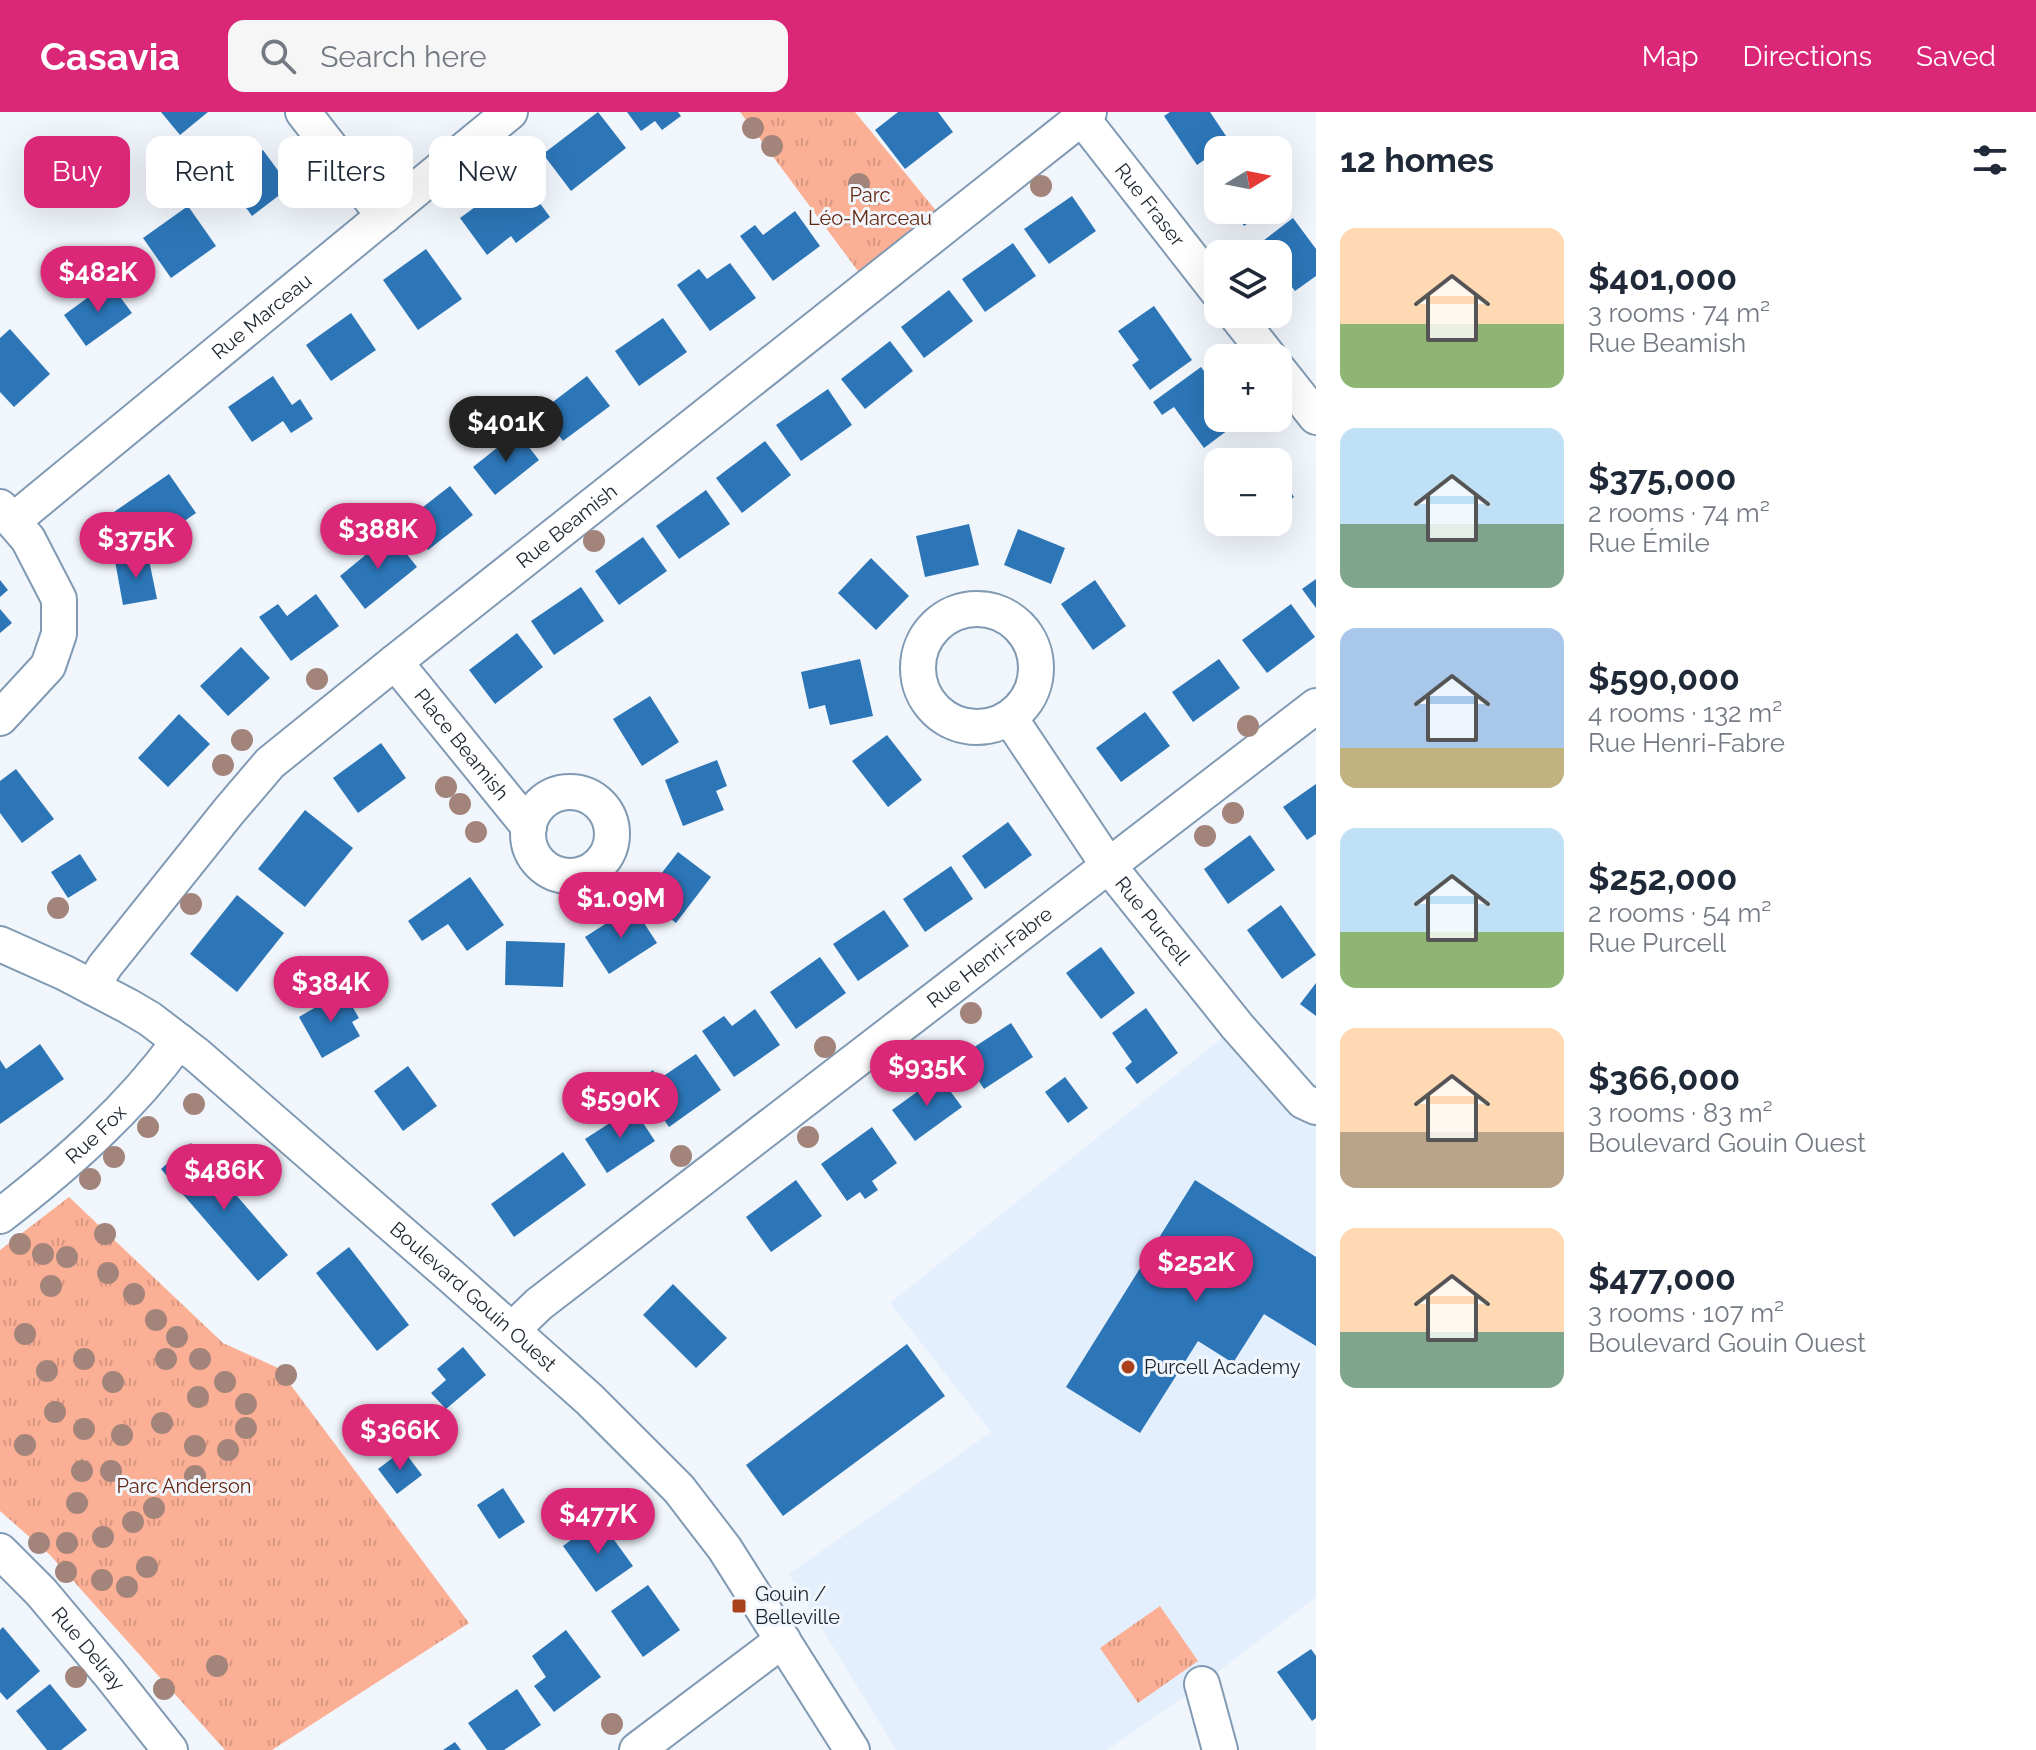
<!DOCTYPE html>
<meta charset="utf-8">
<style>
body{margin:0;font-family:Raleway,sans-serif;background:#f6f6f7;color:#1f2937;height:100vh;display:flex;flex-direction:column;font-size:30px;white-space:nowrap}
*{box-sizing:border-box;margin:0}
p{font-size:26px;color:#747a83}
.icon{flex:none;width:44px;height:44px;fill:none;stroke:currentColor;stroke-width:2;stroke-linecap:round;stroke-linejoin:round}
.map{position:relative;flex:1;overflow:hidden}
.panel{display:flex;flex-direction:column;background:#fff;width:720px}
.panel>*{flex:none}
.top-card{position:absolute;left:24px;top:24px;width:760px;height:72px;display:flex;gap:16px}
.needle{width:52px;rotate:80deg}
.controls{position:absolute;left:1204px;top:24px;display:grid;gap:16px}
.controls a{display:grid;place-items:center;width:88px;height:88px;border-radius:16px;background:#fff;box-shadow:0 8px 32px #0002;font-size:40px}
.price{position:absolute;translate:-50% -68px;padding:0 18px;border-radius:28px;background:#db2777;color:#fff;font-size:26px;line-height:52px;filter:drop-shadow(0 2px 4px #0008)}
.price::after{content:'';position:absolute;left:50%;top:48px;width:24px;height:18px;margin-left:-12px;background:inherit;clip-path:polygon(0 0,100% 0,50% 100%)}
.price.on{background:#222;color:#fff}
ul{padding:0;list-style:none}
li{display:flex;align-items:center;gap:24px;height:200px;padding:0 24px}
li span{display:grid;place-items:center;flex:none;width:224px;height:160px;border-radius:16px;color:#555}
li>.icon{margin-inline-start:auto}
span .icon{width:96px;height:96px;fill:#fffc;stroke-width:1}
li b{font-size:34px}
h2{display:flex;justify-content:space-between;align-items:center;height:96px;padding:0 24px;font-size:34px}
.chip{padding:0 28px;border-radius:16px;background:#fff;box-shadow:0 8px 32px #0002;font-size:28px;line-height:72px}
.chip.on{background:#db2777;color:#fff}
header{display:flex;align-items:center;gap:48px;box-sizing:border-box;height:112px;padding:0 40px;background:#db2777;color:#fff}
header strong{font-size:38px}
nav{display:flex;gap:44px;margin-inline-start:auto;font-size:28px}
.search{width:560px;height:72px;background:#f6f6f7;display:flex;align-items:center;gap:20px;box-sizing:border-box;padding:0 28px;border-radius:16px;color:#747a83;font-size:30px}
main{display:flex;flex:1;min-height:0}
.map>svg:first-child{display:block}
.built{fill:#e3effd}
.park{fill:url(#park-tufts)}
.building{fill:#2c76b8}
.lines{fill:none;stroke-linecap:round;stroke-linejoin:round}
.minor-casing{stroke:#819ab3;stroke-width:38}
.minor{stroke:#fff;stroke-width:34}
.tree{fill:#a3847b}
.poi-dot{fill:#a7401b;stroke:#f1f6fc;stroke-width:3}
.labels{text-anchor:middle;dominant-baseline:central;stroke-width:6;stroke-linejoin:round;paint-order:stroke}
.park-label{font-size:20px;fill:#632611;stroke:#f1f6fc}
.street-label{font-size:20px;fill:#1d2630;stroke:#f1f6fc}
.poi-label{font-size:20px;fill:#1d2630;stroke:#f1f6fc;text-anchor:start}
</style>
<header>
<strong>Casavia</strong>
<div class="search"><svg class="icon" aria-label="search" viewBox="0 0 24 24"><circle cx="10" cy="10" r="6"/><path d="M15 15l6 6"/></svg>Search here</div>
<nav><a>Map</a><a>Directions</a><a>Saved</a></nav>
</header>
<main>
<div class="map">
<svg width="1316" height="1638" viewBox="0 0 1316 1638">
<defs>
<pattern id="park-tufts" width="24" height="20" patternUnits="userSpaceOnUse" patternTransform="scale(2)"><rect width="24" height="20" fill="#fbaf95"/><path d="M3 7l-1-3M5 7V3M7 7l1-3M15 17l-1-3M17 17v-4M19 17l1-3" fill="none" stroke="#d79681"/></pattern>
</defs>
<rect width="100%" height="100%" fill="#f1f6fc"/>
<path class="built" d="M1237 914 1316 995V1485L1202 1572 1107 1638H896L789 1462 991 1320 890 1191Z"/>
<g class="park">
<path d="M740 0H855L947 112 869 174Z"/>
<path d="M69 1085 223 1231 278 1256 469 1511 272 1638H225L50 1443 0 1399V1138Z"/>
<path d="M1160 1494 1198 1549 1138 1591 1100 1536Z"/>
</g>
<g class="building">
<path d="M161 0H208L180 23Z"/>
<path d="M598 0 626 36 571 79 543 42Z"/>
<path d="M627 0H678L681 4 662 18 655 9 641 19Z"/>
<path d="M898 0H938L953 20 905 57 875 18Z"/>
<path d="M1170 0H1210L1230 30 1197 53 1164 4Z"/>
<path d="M263 38 290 75 252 104 225 67Z"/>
<path d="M1218 60V77L1210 66Z"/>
<path d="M519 63 550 105 516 131 511 124 487 143 460 106Z"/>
<path d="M1072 84 1096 119 1049 152 1024 117Z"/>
<path d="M188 94 216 134 171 166 143 126Z"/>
<path d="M1233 98H1266L1244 114Z"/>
<path d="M795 99 820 134 773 169 740 124 755 113 763 123Z"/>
<path d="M1293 106 1316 137V164L1295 179 1278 157V142H1267L1259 132Z"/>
<path d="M1013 131 1036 164 985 200 962 167Z"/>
<path d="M426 137 462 187 418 218 383 168Z"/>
<path d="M730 151 756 186 710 219 677 173 699 157 707 167Z"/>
<path d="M109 170 132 201 86 234 64 203Z"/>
<path d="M949 178 973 209 924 246 901 215Z"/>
<path d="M1154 194 1192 248 1150 278 1132 253 1139 248 1118 219Z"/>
<path d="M351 201 376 238 331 269 306 233Z"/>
<path d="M663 206 687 240 639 274 615 239Z"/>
<path d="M10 217 50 262 14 295 0 280V226Z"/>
<path d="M890 229 913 259 865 297 841 267Z"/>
<path d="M1201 255 1218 278V306H1238L1240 309 1204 336 1174 295 1162 303 1153 290Z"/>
<path d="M273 264 292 293 300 287 313 307 291 321 283 309 252 330 228 295Z"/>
<path d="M587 264 610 294 563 329 541 299Z"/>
<path d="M828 277 852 313 801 349 776 313Z"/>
<path d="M517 320 539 348 495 383 473 355Z"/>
<path d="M765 329 791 363 742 401 716 366Z"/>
<path d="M1263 338 1271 350H1245Z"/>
<path d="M1278 361 1294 385 1278 396Z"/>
<path d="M169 362 196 401 138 441 111 402Z"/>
<path d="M450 374 473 403 428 438 405 409Z"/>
<path d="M706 378 730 412 679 447 656 414Z"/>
<path d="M969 412 979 453 925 465 916 424Z"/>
<path d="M1018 417 1065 436 1051 472 1004 453Z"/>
<path d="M391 422 417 455 365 497 340 464Z"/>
<path d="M643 425 667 459 619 493 595 459Z"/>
<path d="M148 443 157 487 123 493 115 449Z"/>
<path d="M871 446 909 484 876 518 838 481Z"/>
<path d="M1316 467V496L1302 477Z"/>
<path d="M0 468 8 478 0 485Z"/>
<path d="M1095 468 1126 514 1093 538 1061 492Z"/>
<path d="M581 475 604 509 554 543 531 509Z"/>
<path d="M316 482 339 514 291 549 259 505 278 492 287 504Z"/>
<path d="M1291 492 1315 525 1267 561 1242 528Z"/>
<path d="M0 497 12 511 0 521Z"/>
<path d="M517 521 543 555 495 592 469 558Z"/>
<path d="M241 535 270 566 228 604 200 574Z"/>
<path d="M860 547 873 604 830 613 825 593 809 597 801 560Z"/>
<path d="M1219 547 1240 576 1193 610 1172 580Z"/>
<path d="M650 584 679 630 642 654 613 607Z"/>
<path d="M1145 600 1170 634 1121 670 1096 636Z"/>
<path d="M179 602 210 632 168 675 138 646Z"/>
<path d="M887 623 922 668 888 695 852 649Z"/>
<path d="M381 631 406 666 358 701 333 666Z"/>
<path d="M717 648 727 674 716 679 724 698 683 714 665 668Z"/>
<path d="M16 657 54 707 22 731 0 701V669Z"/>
<path d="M1316 672V722L1307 728 1283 695Z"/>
<path d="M305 698 353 736 305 795 258 757Z"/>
<path d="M1008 710 1032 743 985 777 962 744Z"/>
<path d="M1250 723 1275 758 1228 792 1204 757Z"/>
<path d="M678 740 711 765 676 811 643 785Z"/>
<path d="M80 742 97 768 68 786 51 760Z"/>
<path d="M951 754 973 787 925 820 903 787Z"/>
<path d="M470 765 504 813 467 839 448 812 422 829 408 809Z"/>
<path d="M237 783 284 821 237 880 190 842Z"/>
<path d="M1281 793 1316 843 1282 867 1247 818Z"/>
<path d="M633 794 657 831 609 862 585 825Z"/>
<path d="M884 798 909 834 858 869 833 832Z"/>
<path d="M506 829 565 831 563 875 505 873Z"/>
<path d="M1101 835 1135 881 1101 907 1066 861Z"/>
<path d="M820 845 846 881 796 917 770 880Z"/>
<path d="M1316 871V904L1300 892Z"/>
<path d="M343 879 359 906 352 910 360 924 322 946 299 905Z"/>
<path d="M1146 896 1178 941 1137 972 1125 956 1132 950 1112 921Z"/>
<path d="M755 897 780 933 734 965 702 919 724 904 732 914Z"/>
<path d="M1011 911 1033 945 984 977 962 943Z"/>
<path d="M40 932 64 967 0 1012V948L6 957Z"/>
<path d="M696 942 721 978 669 1015 637 969 653 958 659 967Z"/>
<path d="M408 954 437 994 403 1019 374 979Z"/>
<path d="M939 964 962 995 915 1029 892 998Z"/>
<path d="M1065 965 1088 996 1068 1011 1045 980Z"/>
<path d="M633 996 655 1029 607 1061 585 1027Z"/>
<path d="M872 1015 897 1051 872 1069 878 1078 865 1087 860 1080 847 1089 821 1052Z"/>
<path d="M191 1031 288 1143 258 1169 161 1057Z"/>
<path d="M563 1040 586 1073 514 1125 491 1092Z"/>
<path d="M796 1068 822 1104 771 1140 746 1105Z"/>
<path d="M1195 1068 1316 1145V1234L1264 1202 1233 1251 1198 1229 1140 1321 1066 1275Z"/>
<path d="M349 1135 409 1213 377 1239 316 1161Z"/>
<path d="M673 1172 727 1226 696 1256 643 1203Z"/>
<path d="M907 1232 945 1284 783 1404 746 1353Z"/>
<path d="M463 1235 486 1263 446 1297 431 1281 446 1268 437 1257Z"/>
<path d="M403 1338 422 1363 397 1382 378 1357Z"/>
<path d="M503 1376 525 1410 499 1427 477 1393Z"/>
<path d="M599 1407 633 1454 596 1480 563 1434Z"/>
<path d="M648 1473 680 1518 643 1545 611 1499Z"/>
<path d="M3 1515 40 1559 7 1588 0 1580V1518Z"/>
<path d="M566 1518 601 1565 554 1600 534 1574 546 1565 532 1544Z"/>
<path d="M1311 1537 1316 1544V1606L1312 1609 1277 1560Z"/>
<path d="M50 1572 87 1618 61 1638H47L16 1599Z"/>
<path d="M517 1577 541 1613 504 1638H487L468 1611Z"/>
<path d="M455 1630 461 1638H443Z"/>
</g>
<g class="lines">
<g class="minor-casing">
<g id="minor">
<path d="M303 0 384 104"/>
<path id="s1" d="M1082 6 1218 180"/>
<path d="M1235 202 1270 246"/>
<path d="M1278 257 1316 305"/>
<path d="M0 395 28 427 59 487V522L48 554 0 606"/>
<path id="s2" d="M13 409 510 0"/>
<circle cx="977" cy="556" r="59"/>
<path id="s3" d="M395 550 529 715"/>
<path id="s4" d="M1010 606 1108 753 1237 914 1303 989 1316 995"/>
<circle cx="570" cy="722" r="42"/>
<path id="s5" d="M0 832 65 861 128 894 150 907 197 943 452 1165 589 1287 679 1377 725 1437 852 1638"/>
<path id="s6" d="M92 875 105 854 229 699 270 651 395 550 1089 0"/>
<path id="s7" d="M0 1104C66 1053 130 997 179 929"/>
<path id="s8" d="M512 1218 539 1192 1316 594"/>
<path id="s9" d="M0 1439 41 1480 109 1561 170 1638"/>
<path d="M1202 1572 1220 1638"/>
<path d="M637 1638 783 1528"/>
</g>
</g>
<use href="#minor" class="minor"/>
</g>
<g class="tree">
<circle cx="753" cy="16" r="11"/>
<circle cx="772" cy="34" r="11"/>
<circle cx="859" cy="72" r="11"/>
<circle cx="1041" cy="74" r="11"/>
<circle cx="594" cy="429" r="11"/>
<circle cx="317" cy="567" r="11"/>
<circle cx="1248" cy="614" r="11"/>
<circle cx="242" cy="628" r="11"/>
<circle cx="223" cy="653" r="11"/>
<circle cx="446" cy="675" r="11"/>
<circle cx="460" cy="692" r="11"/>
<circle cx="1233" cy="701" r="11"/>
<circle cx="476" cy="720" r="11"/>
<circle cx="1205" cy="724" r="11"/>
<circle cx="191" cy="792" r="11"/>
<circle cx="58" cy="796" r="11"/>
<circle cx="971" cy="901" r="11"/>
<circle cx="825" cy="935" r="11"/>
<circle cx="194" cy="992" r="11"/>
<circle cx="148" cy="1015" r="11"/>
<circle cx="808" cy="1025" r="11"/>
<circle cx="681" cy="1044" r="11"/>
<circle cx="114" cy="1045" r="11"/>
<circle cx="90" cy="1067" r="11"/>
<circle cx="105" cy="1122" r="11"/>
<circle cx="20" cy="1132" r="11"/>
<circle cx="43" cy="1142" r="11"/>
<circle cx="67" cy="1145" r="11"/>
<circle cx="108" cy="1161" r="11"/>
<circle cx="51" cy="1174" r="11"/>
<circle cx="134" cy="1182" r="11"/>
<circle cx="156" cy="1208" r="11"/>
<circle cx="25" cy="1222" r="11"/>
<circle cx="177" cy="1225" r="11"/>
<circle cx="84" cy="1247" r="11"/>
<circle cx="166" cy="1247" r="11"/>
<circle cx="200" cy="1247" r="11"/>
<circle cx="47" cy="1259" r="11"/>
<circle cx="286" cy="1263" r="11"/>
<circle cx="113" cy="1270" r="11"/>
<circle cx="225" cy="1270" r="11"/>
<circle cx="198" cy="1285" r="11"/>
<circle cx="246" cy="1292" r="11"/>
<circle cx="55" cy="1300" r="11"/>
<circle cx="162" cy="1311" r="11"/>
<circle cx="246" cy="1316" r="11"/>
<circle cx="84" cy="1317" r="11"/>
<circle cx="122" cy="1323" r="11"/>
<circle cx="25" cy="1333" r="11"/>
<circle cx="195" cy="1334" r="11"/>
<circle cx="228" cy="1338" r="11"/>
<circle cx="82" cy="1359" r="11"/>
<circle cx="111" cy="1359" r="11"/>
<circle cx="195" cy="1364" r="11"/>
<circle cx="77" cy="1391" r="11"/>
<circle cx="154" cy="1396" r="11"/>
<circle cx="133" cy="1410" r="11"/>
<circle cx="103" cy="1425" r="11"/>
<circle cx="39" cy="1431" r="11"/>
<circle cx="67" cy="1431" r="11"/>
<circle cx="147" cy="1455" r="11"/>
<circle cx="66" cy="1460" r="11"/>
<circle cx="102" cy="1468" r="11"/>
<circle cx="127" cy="1475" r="11"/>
<circle cx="217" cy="1554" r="11"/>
<circle cx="76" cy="1565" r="11"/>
<circle cx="164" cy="1577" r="11"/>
<circle cx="612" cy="1612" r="11"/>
</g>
<g class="poi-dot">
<circle cx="1128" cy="1255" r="8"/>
<rect x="731" y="1486" width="16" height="16" rx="4"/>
</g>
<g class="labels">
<g class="park-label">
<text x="870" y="83">Parc<tspan x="870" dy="23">Léo-Marceau</tspan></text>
<text x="184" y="1374">Parc Anderson</text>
</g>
<g class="street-label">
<text stroke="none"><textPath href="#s1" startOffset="110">Rue Fraser</textPath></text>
<text stroke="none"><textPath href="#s2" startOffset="322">Rue Marceau</textPath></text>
<text stroke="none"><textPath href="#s6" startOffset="666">Rue Beamish</textPath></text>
<text stroke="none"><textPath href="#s3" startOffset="106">Place Beamish</textPath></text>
<text stroke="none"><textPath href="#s4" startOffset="248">Rue Purcell</textPath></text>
<text stroke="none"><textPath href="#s8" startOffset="606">Rue Henri-Fabre</textPath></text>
<text stroke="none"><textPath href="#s7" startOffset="126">Rue Fox</textPath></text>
<text stroke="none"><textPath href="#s5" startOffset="594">Boulevard Gouin Ouest</textPath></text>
<text stroke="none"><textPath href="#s9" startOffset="132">Rue Delray</textPath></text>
</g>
<g class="poi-label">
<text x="1144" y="1255">Purcell Academy</text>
<text x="755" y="1482">Gouin /<tspan x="755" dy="23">Belleville</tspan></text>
</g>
</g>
</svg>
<div class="controls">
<a><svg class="needle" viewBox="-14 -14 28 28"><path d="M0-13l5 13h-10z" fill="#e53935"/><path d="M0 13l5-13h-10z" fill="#747a83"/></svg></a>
<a><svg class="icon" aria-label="layers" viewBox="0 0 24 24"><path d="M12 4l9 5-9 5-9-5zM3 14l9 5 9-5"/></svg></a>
<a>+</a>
<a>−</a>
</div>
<b class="price" style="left:98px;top:202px">$482K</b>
<b class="price on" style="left:506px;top:352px">$401K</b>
<b class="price" style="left:378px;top:459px">$388K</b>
<b class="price" style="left:136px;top:468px">$375K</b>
<b class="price" style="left:621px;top:828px">$1.09M</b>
<b class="price" style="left:331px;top:912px">$384K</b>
<b class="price" style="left:927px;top:996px">$935K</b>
<b class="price" style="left:620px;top:1028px">$590K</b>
<b class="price" style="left:224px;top:1100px">$486K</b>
<b class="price" style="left:1196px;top:1192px">$252K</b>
<b class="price" style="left:400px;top:1360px">$366K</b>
<b class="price" style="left:598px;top:1444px">$477K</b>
<div class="top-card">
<a class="chip on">Buy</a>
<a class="chip">Rent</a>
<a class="chip">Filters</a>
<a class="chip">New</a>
</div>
</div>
<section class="panel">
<h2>12 homes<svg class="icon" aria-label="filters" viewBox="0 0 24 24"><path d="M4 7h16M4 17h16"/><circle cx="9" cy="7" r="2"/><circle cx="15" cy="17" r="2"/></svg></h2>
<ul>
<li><span style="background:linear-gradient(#ffd9b3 60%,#8fb573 0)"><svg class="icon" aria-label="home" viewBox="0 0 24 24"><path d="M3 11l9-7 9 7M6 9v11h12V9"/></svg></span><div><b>$401,000</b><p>3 rooms · 74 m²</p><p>Rue Beamish</p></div></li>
<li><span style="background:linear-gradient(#bfe0f5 60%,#7fa58c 0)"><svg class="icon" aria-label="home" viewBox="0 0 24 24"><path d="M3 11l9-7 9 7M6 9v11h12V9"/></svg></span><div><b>$375,000</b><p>2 rooms · 74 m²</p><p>Rue Émile</p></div></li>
<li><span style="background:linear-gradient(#a9c7e8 75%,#c2b280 0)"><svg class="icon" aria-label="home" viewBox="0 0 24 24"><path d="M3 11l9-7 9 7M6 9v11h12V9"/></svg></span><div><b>$590,000</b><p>4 rooms · 132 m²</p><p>Rue Henri-Fabre</p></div></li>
<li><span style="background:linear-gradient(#bfe0f5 65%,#8fb573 0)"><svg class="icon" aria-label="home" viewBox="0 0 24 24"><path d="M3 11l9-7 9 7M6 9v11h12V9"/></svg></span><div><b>$252,000</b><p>2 rooms · 54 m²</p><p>Rue Purcell</p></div></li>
<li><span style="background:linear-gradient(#ffd9b3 65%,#b9a48a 0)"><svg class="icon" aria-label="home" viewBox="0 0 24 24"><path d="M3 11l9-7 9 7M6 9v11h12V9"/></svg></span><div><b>$366,000</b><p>3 rooms · 83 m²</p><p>Boulevard Gouin Ouest</p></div></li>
<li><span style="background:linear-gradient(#ffd9b3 65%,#7fa58c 0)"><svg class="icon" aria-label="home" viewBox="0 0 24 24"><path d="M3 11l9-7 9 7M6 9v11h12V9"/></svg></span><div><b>$477,000</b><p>3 rooms · 107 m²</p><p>Boulevard Gouin Ouest</p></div></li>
</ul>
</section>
</main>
